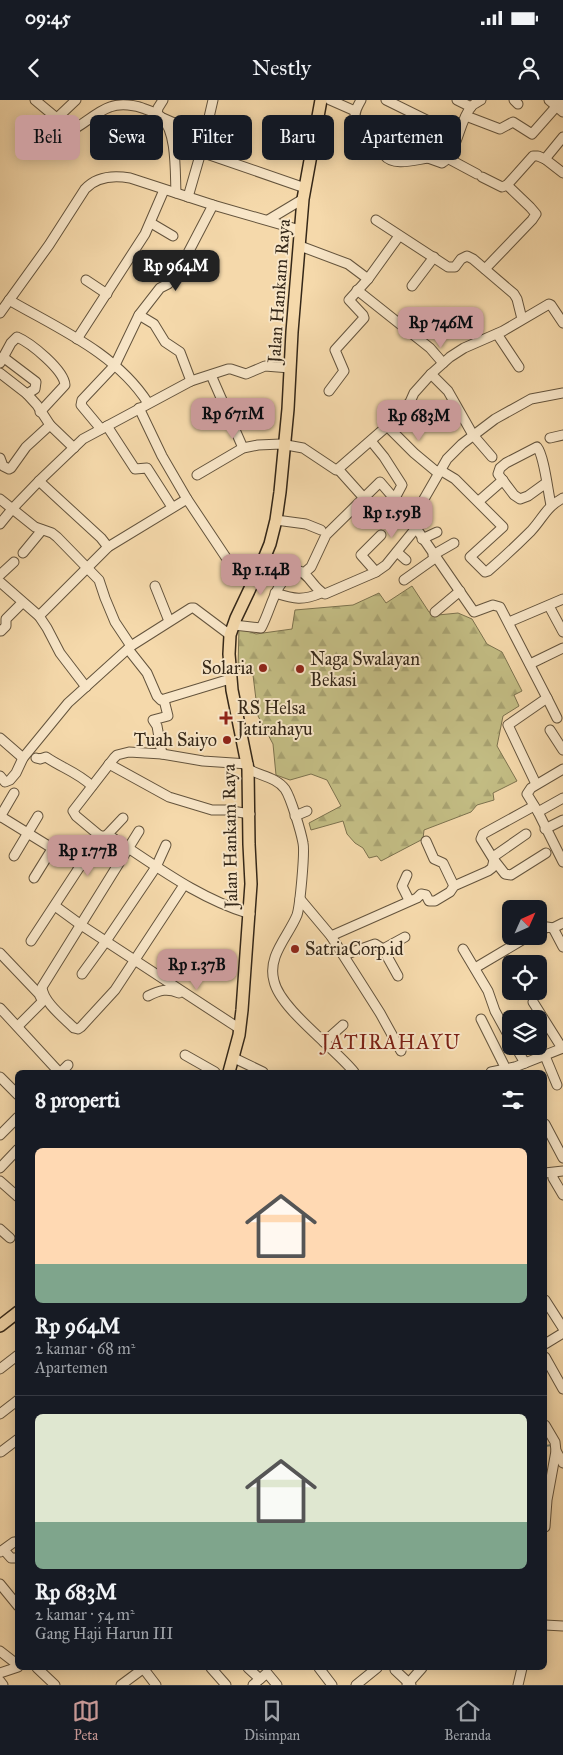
<!DOCTYPE html>
<html lang="id">
<meta charset="utf-8">
<style>
body{margin:0;font-family:"IM FELL Great Primer",serif;background:#242831;color:#f1f3f6;height:100vh;display:flex;flex-direction:column;font-size:19px;white-space:nowrap}
*{box-sizing:border-box;margin:0}
p{font-size:16px;color:#9ea1a6}
.icon{flex:none;width:28px;height:28px;fill:none;stroke:currentColor;stroke-width:2;stroke-linecap:round;stroke-linejoin:round}
.map{position:relative;flex:1;overflow:hidden}
.panel{position:absolute;left:15px;top:970px;width:532px;height:600px;display:flex;flex-direction:column;background:#171b24;border-radius:8px;box-shadow:0 2px 12px #0003}
.panel>*{flex:none}
.hud{position:absolute;left:15px;top:15px;width:534px;height:45px;display:flex;gap:10px}
.needle{width:32px;rotate:45deg}
.tools{position:absolute;left:502px;top:800px;display:grid;gap:10px}
.tools a{display:grid;place-items:center;width:45px;height:45px;border-radius:8px;background:#171b24;box-shadow:0 2px 12px #0003;font-size:25px}
.price{position:absolute;translate:-50% -42px;padding:0 11px;border-radius:10px;background:#c59692;color:#111;font-size:16px;line-height:32px;filter:drop-shadow(0 1px 2px #0008)}
.price::after{content:'';position:absolute;left:50%;top:30px;width:15px;height:11px;margin-left:-8px;background:inherit;clip-path:polygon(0 0,100% 0,50% 100%)}
.price.on{background:#222;color:#fff}
ul{padding:0;list-style:none}
li{display:grid;align-content:center;gap:10px;height:265px;padding:0 20px}
li+li{border-top:1px solid #363941}
li span{display:grid;place-items:center;height:155px;border-radius:8px;color:#555}
li>.icon{margin-inline-start:auto}
span .icon{width:90px;height:90px;fill:#fffc;stroke-width:1}
li b{font-size:21px}
h2{display:flex;justify-content:space-between;align-items:center;height:60px;padding:0 20px;font-size:21px}
.chip{padding:0 18px;border-radius:8px;background:#171b24;box-shadow:0 2px 12px #0003;font-size:18px;line-height:45px}
.chip.on{background:#c59692;color:#111}
.status{display:flex;justify-content:space-between;align-items:center;height:35px;padding:0 25px;background:#171b24;direction:ltr}
.status svg{height:14px;fill:currentColor}
header{display:flex;justify-content:space-between;align-items:center;height:65px;padding:0 20px;background:#171b24;font-size:22px;font-weight:600}
.dock{display:flex;justify-content:space-around;align-items:center;height:70px;border-top:1px solid #363941;background:#171b24;font-size:14px;color:#9ea1a6}
.dock a{display:grid;justify-items:center;gap:2px}
.dock .on{color:#c59692}
.map>svg:first-child{display:block}
.forest{fill:url(#forest-firs);stroke:#7c724e}
.lines{fill:none;stroke-linecap:round;stroke-linejoin:round}
.stream{stroke:#737f73;stroke-width:2}
.minor-casing{stroke:#64543d;stroke-width:11}
.major-casing{stroke:#342718;stroke-width:14}
.minor{stroke:#f8e6c8;stroke-width:9}
.major{stroke:#f5d9ab;stroke-width:11}
.poi-dot{fill:#8f2418;stroke:#f8e6c8;stroke-width:2}
.labels{text-anchor:middle;dominant-baseline:central;stroke-width:4;stroke-linejoin:round;paint-order:stroke}
.street-label{font-size:18px;fill:#342718;stroke:#f8e6c8}
.poi-label{font-size:18px;fill:#342718;stroke:#f8e6c8;text-anchor:start}
.quarter-label{font-size:20px;letter-spacing:1px;fill:#7a1f14;stroke:#f8e6c8}
</style>
<div class="status"><b>09:45</b><svg viewBox="0 0 49 12"><path d="M0 12V9h3v3zM5 12V6h3v6zM10 12V3h3v9zM15 12V0h3v12zM26 1h20v11H26zM47 4h2v5h-2z"/></svg></div>
<header><svg class="icon" aria-label="back" viewBox="0 0 24 24"><path d="M15 5l-7 7 7 7"/></svg>Nestly<svg class="icon" aria-label="person" viewBox="0 0 24 24"><circle cx="12" cy="8" r="4"/><path d="M4 21q1-7 8-7t8 7"/></svg></header>
<div class="map">
<svg width="563" height="1585" viewBox="0 0 563 1585">
<defs>
<pattern id="forest-firs" width="22" height="20" patternUnits="userSpaceOnUse" patternTransform="scale(1.25)"><rect width="22" height="20" fill="#c3bd84"/><path d="M5 1l3.5 6h-7zM16 11l3.5 6h-7z" fill="#a8a271"/></pattern>
</defs>
<rect width="100%" height="100%" fill="#f5d9ab"/>
<filter id="stains"><feTurbulence type="fractalNoise" baseFrequency=".004" numOctaves="4"/><feColorMatrix values="0 0 0 0 .2 0 0 0 0 .09 0 0 0 0 .02 0 0 0 .5 -.17"/></filter>
<radialGradient id="worn" r=".72"><stop offset=".6" stop-color="#630" stop-opacity="0"/><stop offset="1" stop-color="#630" stop-opacity=".3"/></radialGradient>
<path class="forest" d="M412 486 429 512 438 515 458 513 472 519 487 544 502 552 522 591 514 595 519 606 503 616 497 646 517 681 493 693 494 700 477 705 471 712 424 730 423 739 381 761 377 756 369 758 363 748 355 743 347 734 343 721 311 730 309 723 341 706 327 680 311 674 290 680 276 675 273 644 258 616 253 575 238 569 239 527 256 534 292 529 295 510 353 505 379 493 386 503Z"/>
<g class="lines">
<g class="stream">
<path d="M545 1346 552 1345"/>
<path d="M13 1439 18 1435"/>
</g>
<g class="minor-casing">
<g id="minor">
<path d="M35 0 71 30 74 29C85 23 98 11 110 7 120 3 136 5 145 9 151 11 158 13 162 18 177 32 175 73 176 93"/>
<path d="M330 0 355 11"/>
<path d="M361 0C358 6 352 14 357 21L428 58 442 63C457 54 459 21 471 7 473 4 478 2 481 0"/>
<path d="M386 0 457 35"/>
<path d="M457 0 471 7"/>
<path d="M514 0 518 4"/>
<path d="M549 0 563 12"/>
<path d="M157 14 158 8 163 0"/>
<path d="M466 16 500 29 513 22 532 34 562 0"/>
<path d="M57 18 76 0"/>
<path d="M163 18 204 36"/>
<path d="M391 39 385 48 384 55C394 67 414 60 428 58"/>
<path d="M201 52 305 88"/>
<path d="M449 59 477 74"/>
<path d="M545 59 563 73"/>
<path d="M482 77 502 87 507 85 530 107 536 114 532 120 485 169"/>
<path d="M507 85 533 56H538L545 59 563 37"/>
<path d="M188 97 201 52 213 0"/>
<path d="M268 120 303 99"/>
<path d="M376 120 448 167H455L461 159 467 156 473 159 514 194 517 199 522 219"/>
<path d="M151 123 173 136"/>
<path d="M300 146 348 164 368 179"/>
<path d="M86 180 107 194"/>
<path d="M412 186 434 157"/>
<path d="M357 190 430 248 443 263"/>
<path d="M9 200C59 229 116 253 148 303"/>
<path d="M0 213 49 145 85 89C97 76 113 75 130 78L213 105 300 130"/>
<path d="M139 215 154 224 165 242 180 252 191 281"/>
<path d="M497 234 519 267"/>
<path d="M77 239 145 134 164 90"/>
<path d="M3 257 36 282 35 289 27 294"/>
<path d="M0 263 11 243 17 237C31 243 64 270 65 285L40 312"/>
<path d="M0 273 27 294 37 305 50 325 74 348"/>
<path d="M431 274 448 291 473 335 492 357"/>
<path d="M211 275 243 348"/>
<path d="M329 291 344 271 335 250 364 218 363 215 349 200 368 179 399 136"/>
<path d="M139 308 162 356 187 399"/>
<path d="M107 326 135 369 147 368 172 407"/>
<path d="M387 326 414 353 438 373"/>
<path d="M101 329 81 305 82 300 115 265 139 215 160 188 168 184 177 174 213 105"/>
<path d="M550 338 563 335"/>
<path d="M371 341 384 357 402 385 394 400"/>
<path d="M0 358 3 366 9 369 11 368 26 347 50 325"/>
<path d="M338 369 364 398"/>
<path d="M440 370 455 379 503 427 470 457 485 472 488 471C503 458 517 445 531 431 544 417 545 408 563 398"/>
<path d="M197 375 243 348 258 345 281 344 303 348 336 370 338 369 393 321 410 302 414 293 431 274 450 257 464 248 503 231 549 204 551 205 563 223"/>
<path d="M39 381 101 438 108 447"/>
<path d="M546 383 528 396 520 399 514 395 498 374 500 368 506 363 537 347C544 355 548 392 551 405"/>
<path d="M0 399 35 427 52 433 57 437 99 480 105 498 115 522 131 546"/>
<path d="M479 401 503 380"/>
<path d="M276 420 306 424 321 430"/>
<path d="M0 424 13 408 39 381 83 339 191 281 228 269H231L246 274 265 266 290 268"/>
<path d="M416 428 474 512 493 505 500 507 547 598 508 625 536 684"/>
<path d="M422 439 437 432"/>
<path d="M397 452 406 460"/>
<path d="M23 453 42 430"/>
<path d="M433 455 454 443"/>
<path d="M263 461 292 472"/>
<path d="M376 472 361 455 381 435"/>
<path d="M304 473 311 467 326 435 380 382 416 424"/>
<path d="M0 475 14 462"/>
<path d="M404 480 435 458"/>
<path d="M0 482 39 516 47 528 60 553 86 587"/>
<path d="M155 486 169 521"/>
<path d="M275 493C295 499 302 501 321 493"/>
<path d="M549 506 563 532"/>
<path d="M435 512 460 491"/>
<path d="M39 516 108 447 187 399 227 459"/>
<path d="M509 522 563 499"/>
<path d="M234 525 261 528C272 508 274 482 296 470 309 472 313 489 325 494L376 472 386 465 416 428 418 412 424 399 447 359 462 344 495 319 531 299 563 293"/>
<path d="M1 531 6 526V519L22 503"/>
<path d="M128 549 147 573 157 596 161 600 230 579"/>
<path d="M530 564 563 548"/>
<path d="M547 598 557 618"/>
<path d="M550 630 563 650"/>
<path d="M0 638 23 658"/>
<path d="M162 654 157 626 153 620 168 616 164 600"/>
<path d="M36 658 40 659 46 657C62 668 77 672 92 686"/>
<path d="M109 664 169 697 212 710H226L250 714"/>
<path d="M248 669C260 676 276 677 285 689 291 698 301 732 303 743 305 752 300 806 297 815 288 837 267 856 274 881 280 909 335 948 354 972"/>
<path d="M563 669 531 688 527 694 538 712 563 698"/>
<path d="M0 676 5 682 10 680 16 673 23 658 68 603 131 546 191 508H194L230 535"/>
<path d="M538 712 563 762"/>
<path d="M0 716 81 766"/>
<path d="M295 716 307 711"/>
<path d="M0 717 14 693"/>
<path d="M545 729 563 720"/>
<path d="M139 731 42 887C43 902 64 918 74 928L78 929 81 927 115 890 184 785"/>
<path d="M100 736 76 716 73 711 114 658 117 655 129 652 162 654 203 661 248 664"/>
<path d="M100 736H110C155 765 197 798 250 814"/>
<path d="M106 736 123 718"/>
<path d="M426 741 434 759 443 763 454 786"/>
<path d="M14 756 38 716"/>
<path d="M493 757 526 734"/>
<path d="M494 760 505 774 511 775 546 753"/>
<path d="M407 775 402 786 409 800"/>
<path d="M34 778 52 749"/>
<path d="M300 799 331 836 380 913 401 951"/>
<path d="M55 806 81 825 240 929"/>
<path d="M563 823 553 828 563 847"/>
<path d="M539 832 547 827 553 828"/>
<path d="M331 836 417 798 421 794 426 795 429 801H435L450 792 454 786 488 771 492 768 494 760 481 739 483 734 534 706"/>
<path d="M31 841 100 736"/>
<path d="M383 849 405 837"/>
<path d="M463 849 488 891 495 911 511 940"/>
<path d="M0 853 39 894 42 900 41 903 18 926"/>
<path d="M344 855 375 844 383 849 398 876"/>
<path d="M475 868 529 836"/>
<path d="M82 874 106 841 156 767 166 745"/>
<path d="M148 896C160 890 167 888 179 893"/>
<path d="M533 902 562 948"/>
<path d="M0 908 59 972"/>
<path d="M481 919 506 969"/>
<path d="M324 942 343 925"/>
<path d="M515 946 525 963"/>
<path d="M185 955 215 972"/>
<path d="M545 956 557 985"/>
<path d="M234 958 263 972"/>
<path d="M61 972 68 965"/>
<path d="M491 972 515 967 563 948"/>
<path d="M0 977 18 995"/>
<path d="M545 1024 563 1058"/>
<path d="M0 1035 18 1017"/>
<path d="M0 1068 18 1049"/>
<path d="M545 1073 563 1071"/>
<path d="M553 1073V1078L563 1095"/>
<path d="M0 1081 18 1097"/>
<path d="M0 1129 10 1138"/>
<path d="M545 1200 563 1228"/>
<path d="M545 1244 563 1233"/>
<path d="M545 1257 563 1289"/>
<path d="M0 1269 18 1255"/>
<path d="M0 1314 18 1300"/>
<path d="M545 1325 555 1342 556 1351 547 1400 545 1427"/>
<path d="M556 1351 563 1363"/>
<path d="M1 1352 18 1339"/>
<path d="M4 1450 11 1458H18"/>
<path d="M0 1452 14 1442"/>
<path d="M0 1484 18 1506"/>
<path d="M545 1525 563 1526"/>
<path d="M0 1551 18 1565"/>
<path d="M37 1568 55 1585"/>
<path d="M143 1568 156 1585"/>
<path d="M211 1568 226 1585"/>
<path d="M248 1568 260 1579"/>
<path d="M319 1568 332 1585"/>
<path d="M395 1570 411 1585"/>
<path d="M0 1573 18 1567"/>
<path d="M0 1581 3 1585"/>
<path d="M121 1585 144 1568"/>
<path d="M253 1585 267 1573 277 1585"/>
<path d="M356 1585 377 1568"/>
<path d="M407 1585 422 1568"/>
<path d="M518 1585 522 1568"/>
</g>
</g>
<g class="major-casing">
<g id="major">
<path d="M229 972 239 935 242 910 251 784 249 744 248 669 232 590 229 554 230 535 236 518 263 461 270 444 276 420 280 392 288 309 292 232 303 99 321 0"/>
<path d="M0 1226 18 1212"/>
</g>
</g>
<use href="#minor" class="minor"/>
<use href="#major" class="major"/>
</g>
<g class="poi-dot">
<circle cx="263" cy="568" r="5"/>
<circle cx="300" cy="569" r="5"/>
<path d="M223.5 610.5h5v5h5v5h-5v5h-5v-5h-5v-5h5z"/>
<circle cx="227" cy="640" r="5"/>
<circle cx="295" cy="849" r="5"/>
</g>
<g class="labels">
<g class="street-label">
<text transform="translate(279 191) rotate(-86)">Jalan Hankam Raya</text>
<text transform="translate(230 736) rotate(-91)">Jalan Hankam Raya</text>
</g>
<g class="poi-label">
<text x="310" y="559">Naga Swalayan<tspan x="310" dy="21">Bekasi</tspan></text>
<text x="253" y="568" text-anchor="end">Solaria</text>
<text x="237" y="608">RS Helsa<tspan x="237" dy="21">Jatirahayu</tspan></text>
<text x="217" y="640" text-anchor="end">Tuah Saiyo</text>
<text x="305" y="849">SatriaCorp.id</text>
</g>
<g class="quarter-label">
<text x="391" y="942">JATIRAHAYU</text>
</g>
</g>
<rect width="100%" height="100%" filter="url(#stains)"/>
<rect width="100%" height="100%" fill="url(#worn)"/>
</svg>
<div class="tools">
<a><svg class="needle" viewBox="-14 -14 28 28"><path d="M0-13l5 13h-10z" fill="#e53935"/><path d="M0 13l5-13h-10z" fill="#9ea1a6"/></svg></a>
<a><svg class="icon" aria-label="locate" viewBox="0 0 24 24"><circle cx="12" cy="12" r="6"/><path d="M12 2v4M12 18v4M2 12h4M18 12h4"/></svg></a>
<a><svg class="icon" aria-label="layers" viewBox="0 0 24 24"><path d="M12 4l9 5-9 5-9-5zM3 14l9 5 9-5"/></svg></a>
</div>
<b class="price on" style="left:176px;top:192px">Rp 964M</b>
<b class="price" style="left:441px;top:249px">Rp 746M</b>
<b class="price" style="left:233px;top:340px">Rp 671M</b>
<b class="price" style="left:419px;top:342px">Rp 683M</b>
<b class="price" style="left:392px;top:439px">Rp 1.59B</b>
<b class="price" style="left:261px;top:496px">Rp 1.14B</b>
<b class="price" style="left:88px;top:777px">Rp 1.77B</b>
<b class="price" style="left:197px;top:891px">Rp 1.37B</b>
<div class="hud">
<a class="chip on">Beli</a>
<a class="chip">Sewa</a>
<a class="chip">Filter</a>
<a class="chip">Baru</a>
<a class="chip">Apartemen</a>
</div>
<section class="panel">
<h2>8 properti<svg class="icon" aria-label="filters" viewBox="0 0 24 24"><path d="M4 7h16M4 17h16"/><circle cx="9" cy="7" r="2"/><circle cx="15" cy="17" r="2"/></svg></h2>
<ul>
<li><span style="background:linear-gradient(#ffd9b3 75%,#7fa58c 0)"><svg class="icon" aria-label="home" viewBox="0 0 24 24"><path d="M3 11l9-7 9 7M6 9v11h12V9"/></svg></span><div><b>Rp 964M</b><p>2 kamar · 68 m²</p><p>Apartemen</p></div></li>
<li><span style="background:linear-gradient(#dfe7d0 70%,#7fa58c 0)"><svg class="icon" aria-label="home" viewBox="0 0 24 24"><path d="M3 11l9-7 9 7M6 9v11h12V9"/></svg></span><div><b>Rp 683M</b><p>2 kamar · 54 m²</p><p>Gang Haji Harun III</p></div></li>
</ul>
</section>
</div>
<nav class="dock">
<a class="on"><svg class="icon" aria-label="map" viewBox="0 0 24 24"><path d="M3 6l6-2 6 2 6-2v14l-6 2-6-2-6 2zM9 4v14M15 6v14"/></svg>Peta</a>
<a><svg class="icon" aria-label="saved" viewBox="0 0 24 24"><path d="M7 4h10v16l-5-4-5 4z"/></svg>Disimpan</a>
<a><svg class="icon" aria-label="home" viewBox="0 0 24 24"><path d="M3 11l9-7 9 7M6 9v11h12V9"/></svg>Beranda</a>
</nav>
